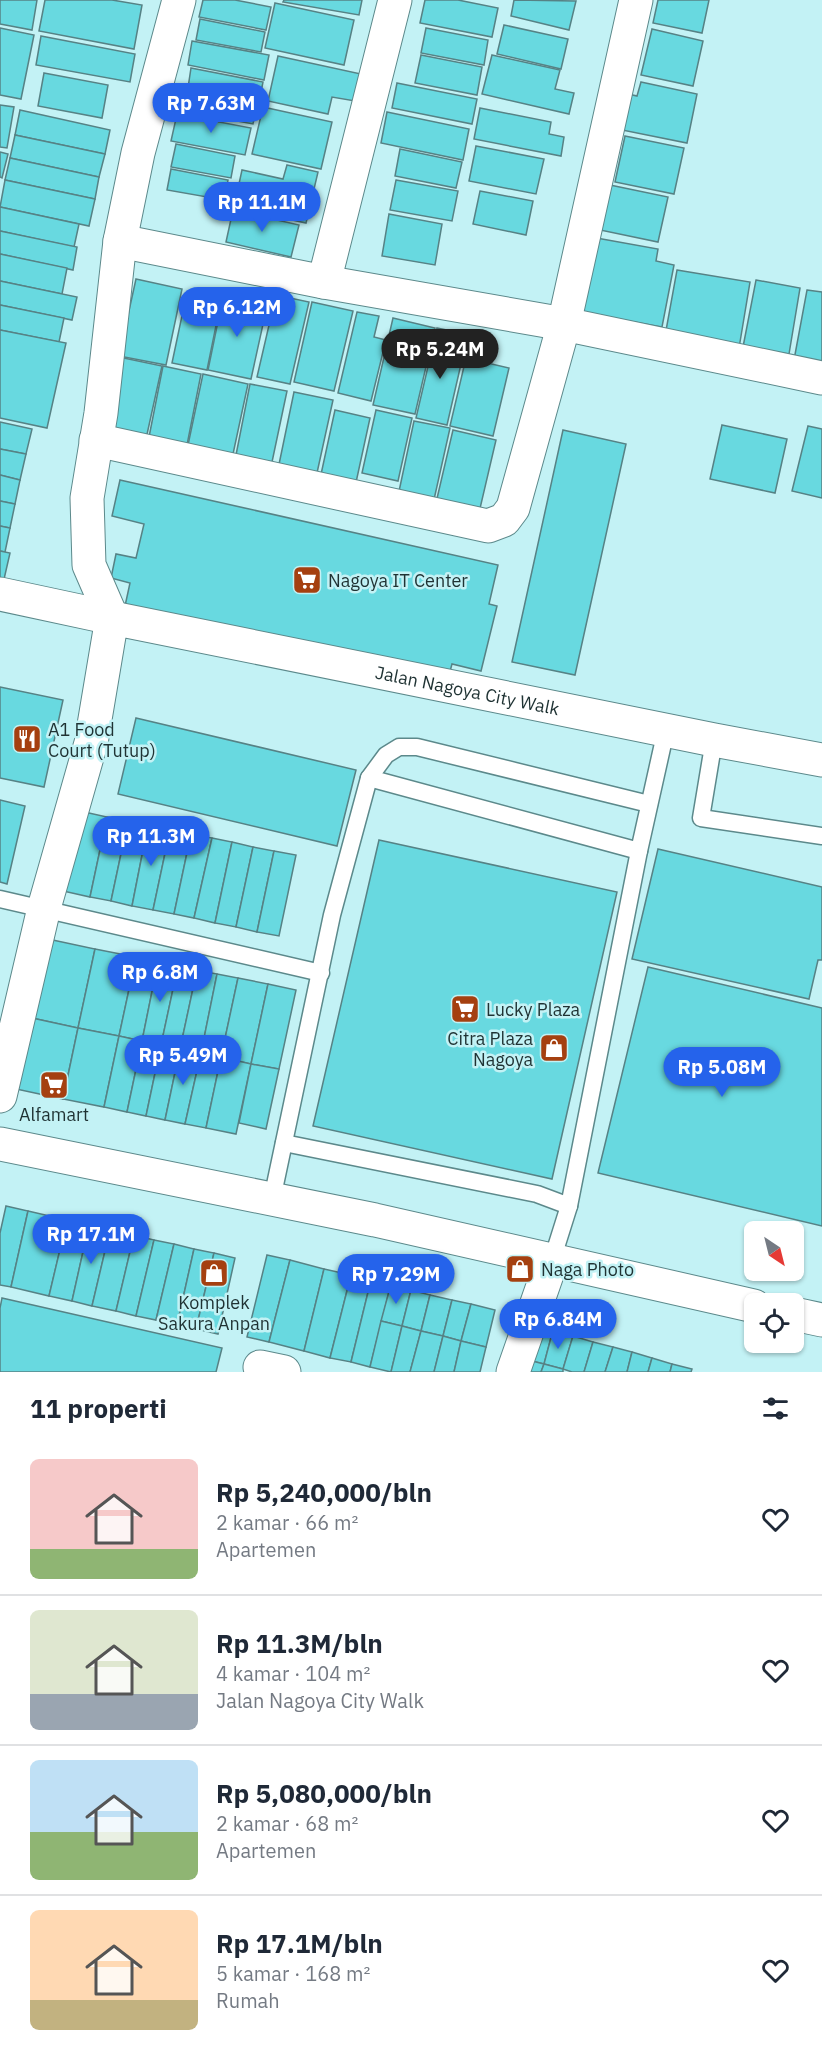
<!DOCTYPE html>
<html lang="id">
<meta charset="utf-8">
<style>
body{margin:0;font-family:"IBM Plex Sans",sans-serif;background:#f2f2f3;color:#1f2937;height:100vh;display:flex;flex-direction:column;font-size:22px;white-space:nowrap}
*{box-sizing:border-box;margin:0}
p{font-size:20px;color:#747a83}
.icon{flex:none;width:33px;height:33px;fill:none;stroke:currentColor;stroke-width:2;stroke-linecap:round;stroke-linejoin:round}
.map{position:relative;height:1372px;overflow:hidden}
.side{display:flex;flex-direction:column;background:#fff;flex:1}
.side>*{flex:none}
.needle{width:39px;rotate:145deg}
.buttons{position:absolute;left:744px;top:1221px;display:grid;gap:12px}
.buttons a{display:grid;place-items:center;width:60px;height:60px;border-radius:9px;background:#fff;box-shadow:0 2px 4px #0004;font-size:30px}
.price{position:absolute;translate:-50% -51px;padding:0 14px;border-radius:21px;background:#2563eb;color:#fff;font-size:20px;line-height:39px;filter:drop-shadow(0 2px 3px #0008)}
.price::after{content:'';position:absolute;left:50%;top:36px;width:18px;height:14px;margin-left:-9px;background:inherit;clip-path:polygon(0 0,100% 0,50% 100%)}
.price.current{background:#222;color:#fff}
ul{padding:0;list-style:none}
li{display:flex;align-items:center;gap:18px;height:150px;padding:0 30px}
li+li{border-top:2px solid #e0e1e3}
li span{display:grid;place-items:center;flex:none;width:168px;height:120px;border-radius:9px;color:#555}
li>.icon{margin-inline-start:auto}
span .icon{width:72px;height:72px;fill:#fffc;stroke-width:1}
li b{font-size:26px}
h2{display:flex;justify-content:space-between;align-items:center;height:72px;padding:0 30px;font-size:26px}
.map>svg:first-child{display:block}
.building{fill:#68d9e0;stroke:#568285;stroke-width:1.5}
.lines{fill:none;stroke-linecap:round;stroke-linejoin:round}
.service-casing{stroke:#5c898b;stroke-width:19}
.minor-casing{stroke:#5c898b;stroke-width:35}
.tertiary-casing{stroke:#5c898b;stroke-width:35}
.service{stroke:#fff;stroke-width:16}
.minor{stroke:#fff;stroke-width:33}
.tertiary{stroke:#fff;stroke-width:33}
.labels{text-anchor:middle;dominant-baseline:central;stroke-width:5;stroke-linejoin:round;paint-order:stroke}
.poi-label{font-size:18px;fill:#1f3233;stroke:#c3f2f5;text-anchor:start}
.street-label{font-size:18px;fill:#1f3233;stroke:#c3f2f5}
</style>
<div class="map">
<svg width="822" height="1372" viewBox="0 0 822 1372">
<rect width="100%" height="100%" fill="#c3f2f5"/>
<g class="building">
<path d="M0 0H37L32 30 0 24Z"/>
<path d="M45 0H112L142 5 134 49 39 31Z"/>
<path d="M203 0H235L271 7 266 30 199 17Z"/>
<path d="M284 0H362L359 15 283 2Z"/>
<path d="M425 0H458L498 8 492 37 420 23Z"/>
<path d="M514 0 576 1 569 30 511 16Z"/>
<path d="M658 0H709L702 33 653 23Z"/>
<path d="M275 3 354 20 344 65 265 48Z"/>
<path d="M200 19 265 32 261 52 196 40Z"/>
<path d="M504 25 568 39 561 69 497 54Z"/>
<path d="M0 28 34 35 21 99 0 95Z"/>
<path d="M426 28 488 40 484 65 421 53Z"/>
<path d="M652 29 703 41 693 86 641 75Z"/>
<path d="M41 36 135 54 130 82 36 65Z"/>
<path d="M192 41 269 55 264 80 188 65Z"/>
<path d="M421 55 482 67 477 95 415 83Z"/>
<path d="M492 55 560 70 555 89 574 93 569 114 482 94Z"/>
<path d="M278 56 361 74 355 101 332 97 328 114 268 101Z"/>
<path d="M191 68 263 82 259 102 188 88Z"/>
<path d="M44 73 108 85 102 118 38 106Z"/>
<path d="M641 82 697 94 687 143 617 129 624 93 637 96Z"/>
<path d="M397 83 477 99 472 124 392 108Z"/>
<path d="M180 89 257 104 253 124 177 110Z"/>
<path d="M0 105 14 107 7 148 0 147Z"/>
<path d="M263 107 332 122 321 169 252 154Z"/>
<path d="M480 108 551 122 549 134 564 137 561 156 474 139Z"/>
<path d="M20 110 110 130 105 154 15 135Z"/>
<path d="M387 112 469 129 463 160 381 143Z"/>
<path d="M177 114 251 128 245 155 171 141Z"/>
<path d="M15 135 105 154 99 177 10 158Z"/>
<path d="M625 136 684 148 674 194 615 182Z"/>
<path d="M176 144 235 156 231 178 171 167Z"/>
<path d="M476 146 544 159 536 194 469 181Z"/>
<path d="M400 149 462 162 456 188 395 176Z"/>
<path d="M0 152 8 154 2 178 0 177Z"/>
<path d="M10 158 99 177 95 199 5 180Z"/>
<path d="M287 165 318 172 306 223 234 207 242 170 283 179Z"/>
<path d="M171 169 228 180 224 200 167 190Z"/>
<path d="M5 180 95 199 89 226 0 207Z"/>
<path d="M396 180 458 191 452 221 390 210Z"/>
<path d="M610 185 668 197 658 242 600 230Z"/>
<path d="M480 191 533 201 526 235 473 224Z"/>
<path d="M0 207 79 224 74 247 0 231Z"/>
<path d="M233 210 299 225 291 257 226 242Z"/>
<path d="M389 214 442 224 435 265 382 256Z"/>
<path d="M0 231 77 247 73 270 0 254Z"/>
<path d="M591 237 658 249 656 261 674 265 662 327 578 312Z"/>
<path d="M0 254 67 268 62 294 0 281Z"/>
<path d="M677 270 750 282 739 348 665 336Z"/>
<path d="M136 279 182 289 166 365 119 356Z"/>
<path d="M756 280 800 288 789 354 743 347Z"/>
<path d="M0 281 77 297 72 320 0 305Z"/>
<path d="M807 290 822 292V365L794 360Z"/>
<path d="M276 295 309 302 290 384 257 377Z"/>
<path d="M197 297 221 301 207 370 172 363 183 311 194 314Z"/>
<path d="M223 297 267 306 251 379 208 370Z"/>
<path d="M312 302 353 311 334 391 294 382Z"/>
<path d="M0 305 64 318 59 342 0 330Z"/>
<path d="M357 312 379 316 374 337 386 340 371 401 338 393Z"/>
<path d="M393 318 435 328 415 414 373 405Z"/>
<path d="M437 328 452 331 448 348 464 351 447 425 416 418Z"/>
<path d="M0 330 66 343 47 428 0 418Z"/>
<path d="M119 357 162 366 144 448 102 439Z"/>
<path d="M466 358 509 368 493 436 450 426Z"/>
<path d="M163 366 201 374 187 445 149 437Z"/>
<path d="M203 374 248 384 233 454 188 445Z"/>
<path d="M250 384 287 391 272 462 236 455Z"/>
<path d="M294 392 333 400 315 482 277 474Z"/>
<path d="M335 410 370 418 355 487 320 479Z"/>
<path d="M376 410 412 418 398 481 362 473Z"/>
<path d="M414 421 450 428 433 504 398 496Z"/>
<path d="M0 422 32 429 26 454 0 449Z"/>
<path d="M722 425 787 439 775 493 710 479Z"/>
<path d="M808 426 822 429V498L792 491Z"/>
<path d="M453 430 496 440 478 517 435 507Z"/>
<path d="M563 430 626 444 575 675 512 662Z"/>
<path d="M0 449 26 454 20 480 0 475Z"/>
<path d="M0 475 20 480 15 504 0 501Z"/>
<path d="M120 480 498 565 489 604 497 606 481 671 452 664 448 679 125 606 130 583 111 578 116 554 136 558 144 524 112 516Z"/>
<path d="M0 501 15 504 10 528 0 526Z"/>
<path d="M0 526 10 528 5 552 0 551Z"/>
<path d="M0 551 10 553 2 588H0Z"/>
<path d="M0 687 63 700 44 787 0 778Z"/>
<path d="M136 718 356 770 337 846 118 794Z"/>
<path d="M0 800 25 806 7 884 0 882Z"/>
<path d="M80 811 107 817 90 897 63 891Z"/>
<path d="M107 817 128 821 111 901 90 897Z"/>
<path d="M128 821 148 825 132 906 111 901Z"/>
<path d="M148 825 170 830 153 910 132 906Z"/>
<path d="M170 830 191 834 174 914 153 910Z"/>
<path d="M191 834 212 838 194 918 174 914Z"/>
<path d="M212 838 232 842 215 923 194 918Z"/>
<path d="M379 840 617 892 552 1179 313 1126Z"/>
<path d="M232 842 253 847 236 927 215 923Z"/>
<path d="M253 847 274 851 257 932 236 927Z"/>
<path d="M658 849 822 887V960H818L809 999 632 959Z"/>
<path d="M274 851 296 855 279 936 257 932Z"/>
<path d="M48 939 95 949 78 1028 32 1018Z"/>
<path d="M95 949 136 957 119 1036 78 1028Z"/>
<path d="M136 957 158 962 142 1041 119 1036Z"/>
<path d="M158 962 178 966 161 1045 142 1041Z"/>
<path d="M178 966 197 970 180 1049 161 1045Z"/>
<path d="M648 967 822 1008V1226L598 1173Z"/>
<path d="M197 970 217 974 201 1053 180 1049Z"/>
<path d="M217 974 238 978 221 1057 201 1053Z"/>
<path d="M238 978 268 984 251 1064 221 1057Z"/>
<path d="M268 984 296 990 279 1069 251 1064Z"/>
<path d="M32 1018 78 1028 63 1099 16 1089Z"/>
<path d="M78 1028 119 1036 104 1107 63 1099Z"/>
<path d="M119 1036 142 1041 127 1112 104 1107Z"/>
<path d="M142 1041 161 1045 146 1116 127 1112Z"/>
<path d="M161 1045 180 1049 165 1120 146 1116Z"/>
<path d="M180 1049 201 1053 185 1124 165 1120Z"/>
<path d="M201 1053 221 1057 206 1128 185 1124Z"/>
<path d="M221 1057 251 1064 236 1134 206 1128Z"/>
<path d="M251 1064 279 1069 266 1129 239 1123Z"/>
<path d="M6 1206 28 1211 11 1287 0 1285V1233Z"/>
<path d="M28 1211 67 1220 49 1296 11 1287Z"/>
<path d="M67 1220 89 1225 72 1301 49 1296Z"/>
<path d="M89 1225 110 1230 92 1306 72 1301Z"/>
<path d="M110 1230 134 1235 116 1311 92 1306Z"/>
<path d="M134 1235 154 1240 136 1316 116 1311Z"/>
<path d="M154 1240 174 1244 156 1320 136 1316Z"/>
<path d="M174 1244 194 1249 177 1325 156 1320Z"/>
<path d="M194 1249 214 1253 196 1329 177 1325Z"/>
<path d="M214 1253 235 1258 218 1334 196 1329Z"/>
<path d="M267 1255 290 1260 269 1342 247 1337Z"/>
<path d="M290 1260 324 1269 304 1351 269 1342Z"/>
<path d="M324 1269 351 1275 330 1358 304 1351Z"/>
<path d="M351 1275 371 1280 351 1362 330 1358Z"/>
<path d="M371 1280 391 1284 370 1367 351 1362Z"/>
<path d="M391 1284 411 1290 402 1326 381 1321Z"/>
<path d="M411 1290 430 1295 421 1331 402 1326Z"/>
<path d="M430 1295 452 1300 443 1336 421 1331Z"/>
<path d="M2 1298 222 1348 216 1372H0V1308Z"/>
<path d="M452 1300 471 1304 461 1341 443 1336Z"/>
<path d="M471 1304 495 1310 486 1347 461 1341Z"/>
<path d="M381 1321 402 1326 391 1372 370 1367Z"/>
<path d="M533 1325 553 1330 544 1364 524 1359Z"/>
<path d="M402 1326 421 1331 410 1372H391Z"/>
<path d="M553 1330 573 1336 563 1369 544 1364Z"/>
<path d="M421 1331 443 1336 434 1372H410Z"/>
<path d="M443 1336 461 1341 454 1372H434Z"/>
<path d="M573 1336 593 1342 584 1372H572L563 1369Z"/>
<path d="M461 1341 486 1347 480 1372H454Z"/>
<path d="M593 1342 613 1347 605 1372H584Z"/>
<path d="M613 1347 632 1352 627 1372H605Z"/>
<path d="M632 1352 652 1358 648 1372H627Z"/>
<path d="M652 1358 672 1364 670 1372H648Z"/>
<path d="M524 1359 544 1364 541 1372H520Z"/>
<path d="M544 1364 563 1369V1372H541Z"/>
<path d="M672 1364 692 1369 691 1372H670Z"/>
</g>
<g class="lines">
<g class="service-casing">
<g id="service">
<path d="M714 740 701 818 822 836"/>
<path d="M369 778 639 851 666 730"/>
<path d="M0 899 321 973"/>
<path d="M284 1143 537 1194 569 1206"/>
<path d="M272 1199 332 915 369 778 386 755 399 747H417L649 804"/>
<path d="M552 1260 569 1206 639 851"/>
</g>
</g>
<g class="minor-casing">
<g id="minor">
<path d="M120 241 324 282 564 324 822 378"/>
<path d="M324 282 395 0"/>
<path d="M96 440 488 526 504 520 513 508 564 324 636 0"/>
<path d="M0 594 112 618"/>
<path d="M112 618 89 565 87 498 101 413 120 241 138 153 179 0"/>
<path d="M0 1144 375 1220 754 1306"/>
<path d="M794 1314 822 1320"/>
<path d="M260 1367 284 1372"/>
<path d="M513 1372 552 1260"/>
</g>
</g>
<g class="tertiary-casing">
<g id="tertiary">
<path id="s1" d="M0 1096 44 908 91 743 112 618 714 740 822 760"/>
</g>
</g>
<use href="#service" class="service"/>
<use href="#minor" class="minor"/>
<use href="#tertiary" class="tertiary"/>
</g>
<defs>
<g id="supermarket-square" transform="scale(1.5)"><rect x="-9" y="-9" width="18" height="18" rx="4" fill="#a54010" stroke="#c3f2f5"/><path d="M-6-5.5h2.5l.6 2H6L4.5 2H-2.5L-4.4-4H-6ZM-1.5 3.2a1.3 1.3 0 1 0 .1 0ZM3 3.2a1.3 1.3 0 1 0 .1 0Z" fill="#fff"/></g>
<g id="restaurant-square" transform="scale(1.5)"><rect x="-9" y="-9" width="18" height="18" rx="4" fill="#a54010" stroke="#c3f2f5"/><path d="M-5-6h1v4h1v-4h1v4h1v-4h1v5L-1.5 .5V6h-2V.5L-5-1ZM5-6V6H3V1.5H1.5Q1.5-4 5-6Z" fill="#fff"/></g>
<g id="shop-square" transform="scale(1.5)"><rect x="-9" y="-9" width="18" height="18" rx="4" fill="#a54010" stroke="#c3f2f5"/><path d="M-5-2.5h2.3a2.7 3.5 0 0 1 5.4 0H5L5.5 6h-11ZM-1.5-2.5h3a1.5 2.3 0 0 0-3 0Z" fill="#fff"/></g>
</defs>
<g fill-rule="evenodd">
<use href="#supermarket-square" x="307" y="580"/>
<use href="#restaurant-square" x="27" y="739"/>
<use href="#supermarket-square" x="465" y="1009"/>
<use href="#shop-square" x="554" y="1048"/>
<use href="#supermarket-square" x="54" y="1085"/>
<use href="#shop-square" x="520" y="1269"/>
<use href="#shop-square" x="214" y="1273"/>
</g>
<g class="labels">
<g class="poi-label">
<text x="328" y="580">Nagoya IT Center</text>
<text x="48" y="729">A1 Food<tspan x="48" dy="21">Court (Tutup)</tspan></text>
<text x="486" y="1009">Lucky Plaza</text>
<text x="533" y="1038" text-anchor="end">Citra Plaza<tspan x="533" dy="21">Nagoya</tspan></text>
<text x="54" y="1114" text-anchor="middle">Alfamart</text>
<text x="541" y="1269">Naga Photo</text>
<text x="214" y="1302" text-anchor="middle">Komplek<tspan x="214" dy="21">Sakura Anpan</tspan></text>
</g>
<g class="street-label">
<text stroke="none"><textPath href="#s1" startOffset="854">Jalan Nagoya City Walk</textPath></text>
</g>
</g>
</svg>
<div class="buttons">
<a><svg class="needle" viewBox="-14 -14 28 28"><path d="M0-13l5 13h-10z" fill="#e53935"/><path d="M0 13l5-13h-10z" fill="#747a83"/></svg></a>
<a><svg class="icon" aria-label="locate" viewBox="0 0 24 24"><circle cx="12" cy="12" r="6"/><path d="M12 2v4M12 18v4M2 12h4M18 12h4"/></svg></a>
</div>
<b class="price" style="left:211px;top:134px">Rp 7.63M</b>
<b class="price" style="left:262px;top:233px">Rp 11.1M</b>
<b class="price" style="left:237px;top:338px">Rp 6.12M</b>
<b class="price current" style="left:440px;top:380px">Rp 5.24M</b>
<b class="price" style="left:151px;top:867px">Rp 11.3M</b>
<b class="price" style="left:160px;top:1003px">Rp 6.8M</b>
<b class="price" style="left:183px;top:1086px">Rp 5.49M</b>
<b class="price" style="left:722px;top:1098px">Rp 5.08M</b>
<b class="price" style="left:91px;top:1265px">Rp 17.1M</b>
<b class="price" style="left:396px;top:1305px">Rp 7.29M</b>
<b class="price" style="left:558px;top:1350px">Rp 6.84M</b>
</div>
<section class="side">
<h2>11 properti<svg class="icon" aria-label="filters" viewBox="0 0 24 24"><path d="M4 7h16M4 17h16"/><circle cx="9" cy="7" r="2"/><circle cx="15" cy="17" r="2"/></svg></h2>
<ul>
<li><span style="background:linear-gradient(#f6c9c9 75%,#8fb573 0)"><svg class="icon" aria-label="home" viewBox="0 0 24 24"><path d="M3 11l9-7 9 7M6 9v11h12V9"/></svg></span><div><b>Rp 5,240,000/bln</b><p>2 kamar · 66 m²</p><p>Apartemen</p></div><svg class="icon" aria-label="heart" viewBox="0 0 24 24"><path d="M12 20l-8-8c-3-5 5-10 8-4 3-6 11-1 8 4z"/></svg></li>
<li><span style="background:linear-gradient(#dfe7d0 70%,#9aa5b1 0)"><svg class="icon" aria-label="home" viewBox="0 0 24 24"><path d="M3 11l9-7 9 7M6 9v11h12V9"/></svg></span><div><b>Rp 11.3M/bln</b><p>4 kamar · 104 m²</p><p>Jalan Nagoya City Walk</p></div><svg class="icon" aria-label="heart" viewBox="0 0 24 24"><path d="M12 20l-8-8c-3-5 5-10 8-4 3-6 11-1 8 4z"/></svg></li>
<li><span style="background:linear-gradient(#bfe0f5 60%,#8fb573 0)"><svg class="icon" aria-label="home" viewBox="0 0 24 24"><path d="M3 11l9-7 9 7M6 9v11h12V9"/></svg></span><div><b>Rp 5,080,000/bln</b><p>2 kamar · 68 m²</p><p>Apartemen</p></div><svg class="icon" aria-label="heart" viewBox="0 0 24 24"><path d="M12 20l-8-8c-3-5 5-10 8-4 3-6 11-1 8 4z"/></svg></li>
<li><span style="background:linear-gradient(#ffd9b3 75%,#c2b280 0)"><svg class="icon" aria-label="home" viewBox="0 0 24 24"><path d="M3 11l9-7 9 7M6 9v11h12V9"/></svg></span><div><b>Rp 17.1M/bln</b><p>5 kamar · 168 m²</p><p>Rumah</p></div><svg class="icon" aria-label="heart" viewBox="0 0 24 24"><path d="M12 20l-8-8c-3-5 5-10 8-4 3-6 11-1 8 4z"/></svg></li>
</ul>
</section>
